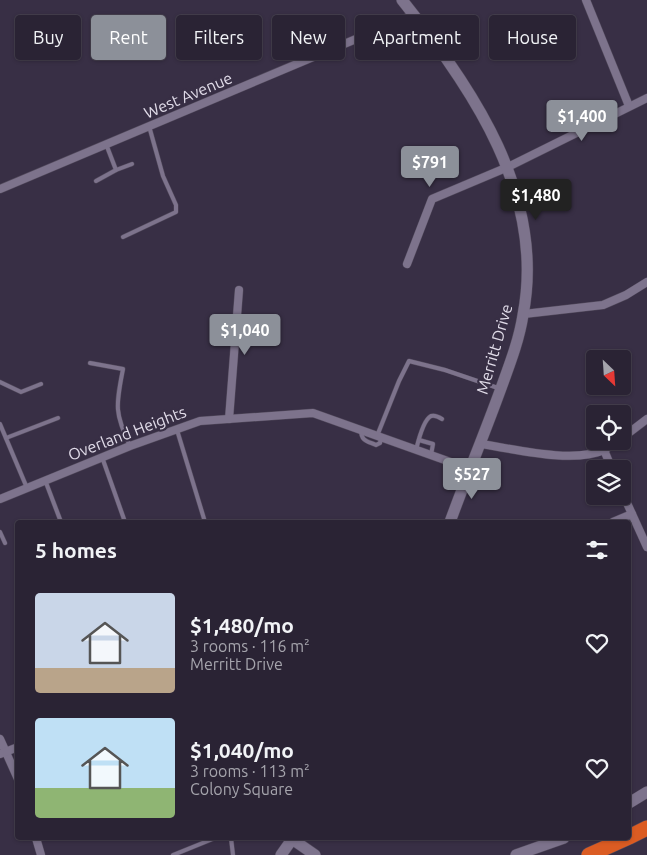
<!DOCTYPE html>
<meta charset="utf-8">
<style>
body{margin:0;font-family:Ubuntu,sans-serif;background:#322b3c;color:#f1f3f6;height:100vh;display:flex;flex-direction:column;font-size:19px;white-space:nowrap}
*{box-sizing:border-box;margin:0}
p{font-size:16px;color:#a5a4ac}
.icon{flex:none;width:28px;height:28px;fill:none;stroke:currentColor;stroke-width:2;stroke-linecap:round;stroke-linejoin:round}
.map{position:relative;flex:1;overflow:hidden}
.drawer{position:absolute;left:15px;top:520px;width:616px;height:320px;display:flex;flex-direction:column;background:#2a2334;border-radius:5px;box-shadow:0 1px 4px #0004,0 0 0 1px #46404f}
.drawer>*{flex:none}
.top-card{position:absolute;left:15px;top:15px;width:618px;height:45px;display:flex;gap:10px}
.needle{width:32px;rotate:155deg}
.controls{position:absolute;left:586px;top:350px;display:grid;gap:10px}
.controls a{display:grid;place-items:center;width:45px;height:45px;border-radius:5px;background:#2a2334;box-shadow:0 1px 4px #0004,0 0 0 1px #46404f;font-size:25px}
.price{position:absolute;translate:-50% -42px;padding:0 11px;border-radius:5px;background:#8c9099;color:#fff;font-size:16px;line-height:32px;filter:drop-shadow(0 1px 2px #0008)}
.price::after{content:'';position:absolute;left:50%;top:30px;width:15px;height:11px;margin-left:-8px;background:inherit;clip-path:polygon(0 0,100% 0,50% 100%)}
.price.active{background:#222;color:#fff}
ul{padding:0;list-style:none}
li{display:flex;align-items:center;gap:15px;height:125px;padding:0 20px}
li span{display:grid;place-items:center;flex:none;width:140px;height:100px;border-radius:5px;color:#555}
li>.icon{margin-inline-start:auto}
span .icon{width:60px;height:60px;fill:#fffc;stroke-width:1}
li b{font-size:21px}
h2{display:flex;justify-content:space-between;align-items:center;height:60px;padding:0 20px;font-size:21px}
.chip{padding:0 18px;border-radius:5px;background:#2a2334;box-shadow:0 1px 4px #0004,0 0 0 1px #46404f;font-size:18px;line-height:45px}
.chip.active{background:#8c9099;color:#fff}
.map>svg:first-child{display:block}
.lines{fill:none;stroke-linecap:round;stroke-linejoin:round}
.lane-casing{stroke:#524a5c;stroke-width:5}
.street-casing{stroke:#524a5c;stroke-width:9}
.secondary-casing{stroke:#524a5c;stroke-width:12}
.highway-casing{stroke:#524a5c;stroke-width:16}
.lane{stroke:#7d738c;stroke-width:4}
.street{stroke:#7d738c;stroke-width:8}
.secondary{stroke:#7d738c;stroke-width:11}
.highway{stroke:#db5c23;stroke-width:15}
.labels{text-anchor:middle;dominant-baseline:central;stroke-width:4.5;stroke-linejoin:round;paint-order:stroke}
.street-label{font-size:16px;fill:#e1dce9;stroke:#382f45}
</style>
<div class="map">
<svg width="647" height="855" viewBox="0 0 647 855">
<rect width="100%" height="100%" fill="#382f45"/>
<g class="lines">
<g class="lane-casing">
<g id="lane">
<path d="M116 170 132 164"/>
<path d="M96 181 116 170 106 144"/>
<path d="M123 237 176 212V205L163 176 149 126"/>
<path d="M90 363 123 369C116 405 114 412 130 446"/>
<path d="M0 382 21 392 41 384"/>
<path d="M0 424 27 488"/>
<path d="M177 430 205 522"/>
<path d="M361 430C361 441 367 441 376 445L380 443 381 438"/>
<path d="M377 436 399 381 409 361 445 370 498 388"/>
<path d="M6 438 58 418"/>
<path d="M419 440 433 444 431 455"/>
<path d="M416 450C418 442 423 420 431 416 434 415 439 417 442 419"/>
<path d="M102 457 125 522"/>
<path d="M45 480 61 522"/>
<path d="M0 532 5 543"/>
<path d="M231 838 233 855"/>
<path d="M173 855 215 838"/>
</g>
</g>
<g class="street-casing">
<g id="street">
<path d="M586 0 629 106"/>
<path d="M0 189 413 15"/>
<path d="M407 264 432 199 508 167 647 98"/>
<path d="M524 314 603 305 626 295 647 282"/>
<path d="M229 419 239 290"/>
<path d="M622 438 647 419"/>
<path d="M481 444C514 449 573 464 604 450 608 448 613 444 617 441"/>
<path d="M604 450 612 469"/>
<path d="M622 492 647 547"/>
<path d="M0 499 130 446 200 421 313 413 470 469"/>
<path d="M613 522 632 514"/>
<path d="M0 739 18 779"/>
<path d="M0 754 18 747"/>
<path d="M36 838 41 855"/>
</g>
</g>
<g class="secondary-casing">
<g id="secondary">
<path d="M402 0C473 88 546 196 523 315 519 341 509 366 500 391 484 435 466 478 450 522"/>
<path d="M629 803 647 792"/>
<path d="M292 839 315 855"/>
<path d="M281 855 293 838"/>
<path d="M516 855 564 838"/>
</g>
</g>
<g class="highway-casing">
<g id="highway">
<path d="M629 837 647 828"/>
<path d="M589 855 627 838"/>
</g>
</g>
<use href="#lane" class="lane"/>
<use href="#street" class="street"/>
<use href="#secondary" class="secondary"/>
<use href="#highway" class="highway"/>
</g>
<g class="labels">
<g class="street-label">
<text transform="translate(188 95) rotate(-23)">West Avenue</text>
<text transform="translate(494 349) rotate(-74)">Merritt Drive</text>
<text transform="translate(127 433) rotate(-21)">Overland Heights</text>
</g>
</g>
</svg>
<div class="controls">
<a><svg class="needle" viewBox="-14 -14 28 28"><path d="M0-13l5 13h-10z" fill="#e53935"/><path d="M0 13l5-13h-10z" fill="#a5a4ac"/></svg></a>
<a><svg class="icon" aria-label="locate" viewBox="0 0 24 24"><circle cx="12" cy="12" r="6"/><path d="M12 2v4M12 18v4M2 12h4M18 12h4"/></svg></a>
<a><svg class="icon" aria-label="layers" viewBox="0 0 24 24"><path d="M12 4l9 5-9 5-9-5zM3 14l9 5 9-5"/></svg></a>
</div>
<b class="price" style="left:582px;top:142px">$1,400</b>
<b class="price" style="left:430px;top:188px">$791</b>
<b class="price active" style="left:536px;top:221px">$1,480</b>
<b class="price" style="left:245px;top:356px">$1,040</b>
<b class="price" style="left:472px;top:500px">$527</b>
<div class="top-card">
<a class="chip">Buy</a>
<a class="chip active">Rent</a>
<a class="chip">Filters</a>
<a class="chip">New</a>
<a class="chip">Apartment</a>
<a class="chip">House</a>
</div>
<section class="drawer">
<h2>5 homes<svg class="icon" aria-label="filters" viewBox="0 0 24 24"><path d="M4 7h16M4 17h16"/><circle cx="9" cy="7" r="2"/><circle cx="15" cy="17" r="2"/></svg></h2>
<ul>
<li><span style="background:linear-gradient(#c9d6e8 75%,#b9a48a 0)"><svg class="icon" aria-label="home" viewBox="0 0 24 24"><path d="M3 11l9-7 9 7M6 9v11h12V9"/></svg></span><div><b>$1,480/mo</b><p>3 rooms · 116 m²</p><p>Merritt Drive</p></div><svg class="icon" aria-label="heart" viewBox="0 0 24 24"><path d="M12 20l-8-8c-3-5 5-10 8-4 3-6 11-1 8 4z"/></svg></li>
<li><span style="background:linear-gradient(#bfe0f5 70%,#8fb573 0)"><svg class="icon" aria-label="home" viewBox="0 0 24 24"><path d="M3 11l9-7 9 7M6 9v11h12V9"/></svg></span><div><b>$1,040/mo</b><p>3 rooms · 113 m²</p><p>Colony Square</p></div><svg class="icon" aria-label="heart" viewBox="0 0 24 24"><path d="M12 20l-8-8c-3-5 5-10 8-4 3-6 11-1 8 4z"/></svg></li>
</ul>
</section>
</div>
